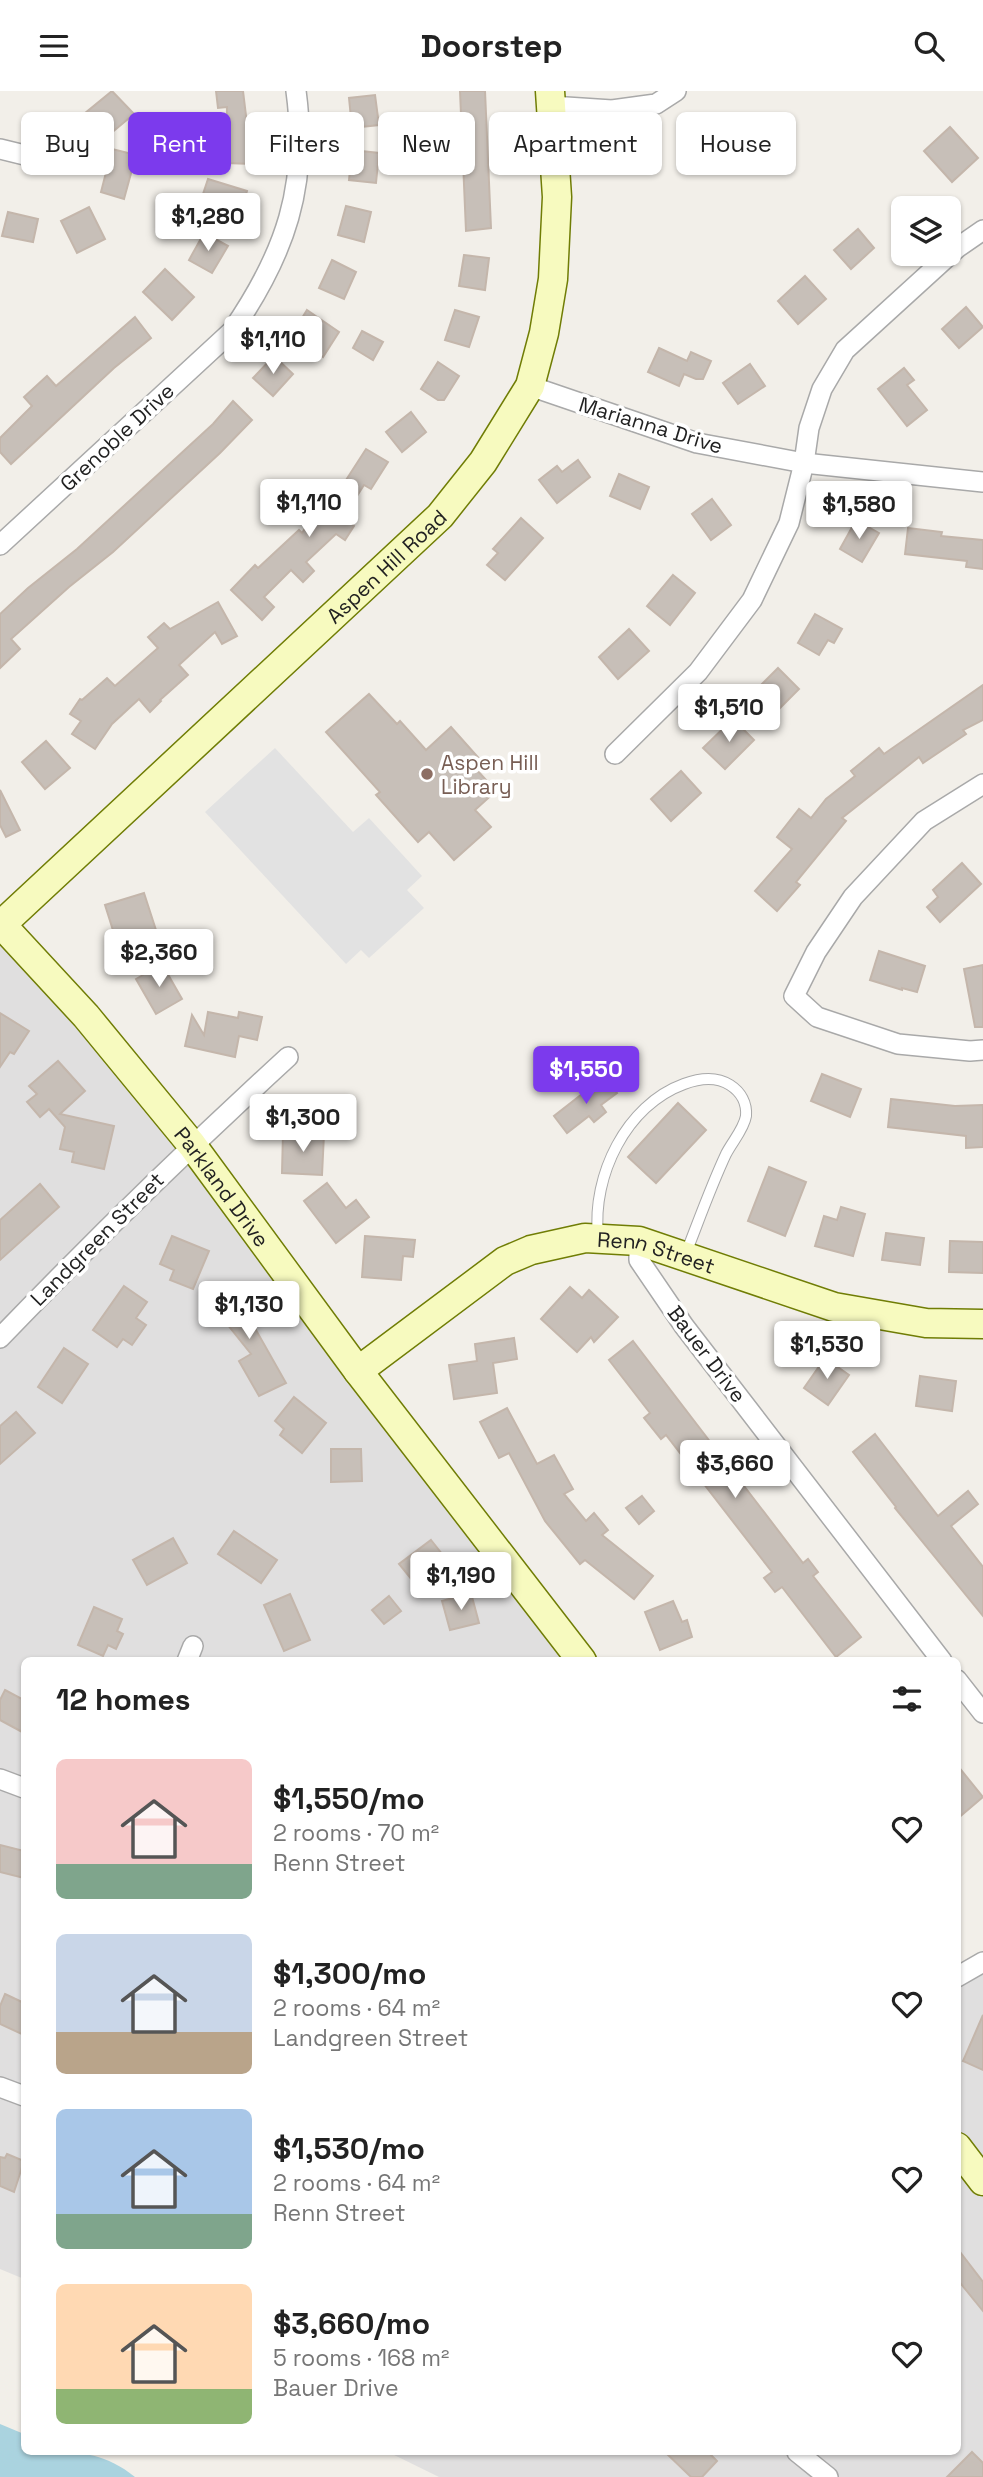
<!DOCTYPE html>
<meta charset="utf-8">
<style>
body{margin:0;font-family:"Space Grotesk",sans-serif;background:#f2f2f2;color:#222;height:100vh;display:flex;flex-direction:column;font-size:26px;white-space:nowrap}
*{box-sizing:border-box;margin:0}
p{font-size:23px;color:#767676}
.icon{flex:none;width:38px;height:38px;fill:none;stroke:currentColor;stroke-width:2;stroke-linecap:round;stroke-linejoin:round}
.map{position:relative;flex:1;overflow:hidden}
.details{position:absolute;left:21px;top:1566px;width:940px;height:798px;display:flex;flex-direction:column;background:#fff;border-radius:10px;box-shadow:0 2px 5px #0004}
.details>*{flex:none}
.banner{position:absolute;left:21px;top:21px;width:942px;height:63px;display:flex;gap:14px}
.tools{position:absolute;left:891px;top:105px;display:grid;gap:14px}
.tools a{display:grid;place-items:center;width:70px;height:70px;border-radius:10px;background:#fff;box-shadow:0 2px 5px #0004;font-size:35px}
.price{position:absolute;translate:-50% -60px;padding:0 16px;border-radius:7px;background:#fff;color:#222;font-size:23px;line-height:46px;filter:drop-shadow(0 2px 4px #0008)}
.price::after{content:'';position:absolute;left:50%;top:42px;width:21px;height:16px;margin-left:-10px;background:inherit;clip-path:polygon(0 0,100% 0,50% 100%)}
.price.current{background:#7c3aed;color:#fff}
ul{padding:0;list-style:none}
li{display:flex;align-items:center;gap:21px;height:175px;padding:0 35px}
li span{display:grid;place-items:center;flex:none;width:196px;height:140px;border-radius:10px;color:#555}
li>.icon{margin-inline-start:auto}
span .icon{width:84px;height:84px;fill:#fffc;stroke-width:1}
li b{font-size:30px}
h2{display:flex;justify-content:space-between;align-items:center;height:84px;padding:0 35px;font-size:30px}
.tag{padding:0 24px;border-radius:10px;background:#fff;box-shadow:0 2px 5px #0004;font-size:24px;line-height:63px}
.tag.current{background:#7c3aed;color:#fff}
header{display:flex;justify-content:space-between;align-items:center;height:91px;padding:0 35px;background:#fff;font-size:32px;font-weight:800}
.map>svg:first-child{display:block}
.residential{fill:#e0dfdf}
.parking{fill:#e2e2e2}
.water{fill:#aad3df}
.building{fill:#c7bfb8;stroke:#c4b6ab;stroke-width:2}
.lines{fill:none;stroke-linecap:round;stroke-linejoin:round}
.lane-casing{stroke:#a9a9a9;stroke-width:12}
.street-casing{stroke:#a9a9a9;stroke-width:22}
.secondary-casing{stroke:#707d05;stroke-width:31}
.lane{stroke:#fff;stroke-width:10}
.street{stroke:#fff;stroke-width:19}
.secondary{stroke:#f7fabf;stroke-width:28}
.education-dot{fill:#8d6e63;stroke:#fff;stroke-width:2.5}
.labels{text-anchor:middle;dominant-baseline:central;stroke-width:7;stroke-linejoin:round;paint-order:stroke}
.street-label{font-size:21px;fill:#222;stroke:#fff}
.education-label{font-size:21px;fill:#785e54;stroke:#fff;text-anchor:start}
</style>
<header><svg class="icon" aria-label="menu" viewBox="0 0 24 24"><path d="M4 6h16M4 12h16M4 18h16"/></svg>Doorstep<svg class="icon" aria-label="search" viewBox="0 0 24 24"><circle cx="10" cy="10" r="6"/><path d="M15 15l6 6"/></svg></header>
<div class="map">
<svg width="983" height="2386" viewBox="0 0 983 2386">
<rect width="100%" height="100%" fill="#f2efe9"/>
<g class="residential">
<path d="M0 832 582 1570H24V2188L0 2178Z"/>
<path d="M983 1871V2386H439L388 2361H957V1886Z"/>
</g>
<path class="parking" d="M275 657 353 741 369 727 422 785 407 799 424 817 369 867 361 859 346 873 205 721Z"/>
<path class="water" d="M0 2333 24 2343V2361C68 2361 99 2357 135 2386H0Z"/>
<g class="building">
<path d="M112 0 134 23 104 48 84 23Z"/>
<path d="M216 0H243L248 41H253L252 73 226 72 227 16 218 17Z"/>
<path d="M460 0H485L491 137 466 140Z"/>
<path d="M375 4 379 34 352 37 349 7Z"/>
<path d="M950 36 978 67 952 91 924 60Z"/>
<path d="M112 58 136 64 124 108 101 101Z"/>
<path d="M352 59 379 62 376 92 349 89Z"/>
<path d="M208 88 247 100 238 130 198 118Z"/>
<path d="M346 115 371 121 364 151 338 144Z"/>
<path d="M89 116 105 148 77 162 61 130Z"/>
<path d="M8 121 38 128 33 151 2 145Z"/>
<path d="M858 138 874 157 851 178 834 159Z"/>
<path d="M204 142 228 155 212 182 189 169Z"/>
<path d="M464 164 489 167 485 199 459 195Z"/>
<path d="M332 169 356 181 344 208 319 197Z"/>
<path d="M165 178 194 206 172 229 143 201Z"/>
<path d="M805 185 826 208 798 233 778 210Z"/>
<path d="M966 216 983 236 959 257 942 238Z"/>
<path d="M307 219 339 241 323 266 291 245Z"/>
<path d="M455 219 479 226 469 256 445 249Z"/>
<path d="M135 226 151 247 114 277 11 373 0 361V347L32 315 24 306 47 285 56 295Z"/>
<path d="M362 240 383 251 373 269 353 257Z"/>
<path d="M659 257 687 270 691 261 711 270 703 288H696L684 283 679 295 648 281Z"/>
<path d="M274 265 293 283 273 305 253 287Z"/>
<path d="M438 271 459 285 444 309H438L421 298Z"/>
<path d="M750 273 765 295 738 313 723 292Z"/>
<path d="M904 277 914 289 907 294 927 319 907 335 878 298Z"/>
<path d="M233 310 252 329 220 362 113 461 69 496 11 548 20 558 0 577V523L28 497 77 458 213 333Z"/>
<path d="M411 321 426 341 402 361 386 341Z"/>
<path d="M366 358 388 371 371 398 364 394 343 427 354 435 345 449 336 443 306 471 314 480 303 491 291 479 264 506 274 516 262 529 231 499 255 474 258 477 299 439 302 442 321 413 328 417Z"/>
<path d="M578 369 590 386 557 412 539 389 557 375 562 381Z"/>
<path d="M619 383 649 396 640 418 610 405Z"/>
<path d="M712 408 731 434 711 449 692 423Z"/>
<path d="M521 427 543 447 505 489 487 474 498 462 493 458Z"/>
<path d="M856 429 879 442 862 471 840 458Z"/>
<path d="M908 437 942 441 941 445 983 449V478L966 476 967 470 905 463Z"/>
<path d="M673 484 695 502 670 534 647 515Z"/>
<path d="M218 511 237 545 222 553 215 541 179 574 188 584 160 609 161 610 150 621 139 608 112 633 95 658 72 643 81 630 70 623 80 608 82 609 107 587 115 595 158 557 148 546 164 532 170 538Z"/>
<path d="M815 523 842 538 834 552 828 549 819 564 798 552Z"/>
<path d="M629 538 649 560 618 588 599 566Z"/>
<path d="M778 577 799 598 774 623 753 602Z"/>
<path d="M983 594V629L963 639 966 643 923 672 919 666 842 727 846 730 796 791 800 794 777 820 755 800 792 758 777 746 799 718 811 727 826 708 855 685 851 680 879 657 884 663Z"/>
<path d="M369 603 397 633 400 630 426 659 451 636 483 672 476 678 496 700 475 719 491 736 454 769 429 741 418 751 376 704 380 701 326 641Z"/>
<path d="M733 628 754 649 725 678 703 657Z"/>
<path d="M46 650 70 677 45 698 22 671Z"/>
<path d="M681 680 701 702 671 730 651 708Z"/>
<path d="M0 699 20 739 6 746 0 734Z"/>
<path d="M962 772 981 793 940 831 927 816 938 806 933 799Z"/>
<path d="M144 802 156 839 117 852 105 814Z"/>
<path d="M879 860 925 875 917 901 902 897V899L870 889Z"/>
<path d="M162 873 182 908 156 923 136 888Z"/>
<path d="M983 874V936H975L964 878Z"/>
<path d="M208 921 238 927 239 921 262 926 257 949 239 945 235 966 185 955 192 924 204 944Z"/>
<path d="M0 922 29 940 14 963 10 961 0 976Z"/>
<path d="M58 970 85 1000 60 1023 114 1035 104 1078 72 1071 74 1061 60 1058 65 1036 49 1018 40 1026 27 1011 37 1003 29 995Z"/>
<path d="M822 983 861 998 850 1026 811 1010Z"/>
<path d="M604 986 617 1002 601 1014 606 1021 594 1031 589 1025 567 1042 554 1025Z"/>
<path d="M891 1008 955 1015 983 1014V1056L966 1057V1045L888 1036Z"/>
<path d="M678 1012 706 1039 656 1092 628 1066Z"/>
<path d="M283 1042 324 1043 322 1084 282 1082Z"/>
<path d="M769 1076 806 1091 785 1145 748 1130Z"/>
<path d="M327 1092 346 1117 356 1109 369 1126 336 1152 304 1110Z"/>
<path d="M40 1093 59 1116 0 1169V1129Z"/>
<path d="M841 1116 865 1123 853 1165 815 1155 824 1125 837 1129Z"/>
<path d="M886 1142 924 1147 920 1174 882 1169Z"/>
<path d="M172 1145 209 1160 193 1198 170 1189 174 1179 160 1173Z"/>
<path d="M365 1145 415 1149 413 1166 403 1165 401 1189 362 1186Z"/>
<path d="M950 1150 983 1151V1182L949 1181Z"/>
<path d="M235 1194 260 1226 252 1232 286 1292 259 1305 239 1270 251 1263 211 1213Z"/>
<path d="M124 1195 147 1211 136 1227 146 1234 132 1254 123 1248 117 1256 93 1239Z"/>
<path d="M570 1196 582 1207 589 1199 618 1226 594 1251 591 1246 577 1261 541 1228Z"/>
<path d="M514 1247 517 1268 493 1272 497 1302 454 1308 449 1274 477 1270 475 1253Z"/>
<path d="M633 1250 803 1472 808 1468 818 1481 813 1485 861 1546 836 1566 782 1496 775 1501 764 1487 772 1481 666 1344 661 1348 644 1327 650 1322 609 1269Z"/>
<path d="M64 1257 88 1273 62 1312 38 1296Z"/>
<path d="M825 1267 849 1284 828 1314 804 1297Z"/>
<path d="M920 1285 956 1290 952 1320 916 1315Z"/>
<path d="M294 1306 326 1332 302 1362 280 1344 284 1338 275 1330Z"/>
<path d="M507 1317 537 1373 554 1364 573 1398 564 1403 586 1430 594 1422 608 1439 602 1444 653 1485 634 1508 585 1469 580 1473 545 1430 509 1362 499 1367 480 1331Z"/>
<path d="M16 1321 35 1342 0 1373V1335Z"/>
<path d="M875 1343 938 1425 968 1400 978 1413 951 1435 983 1476V1525L895 1417 896 1416 853 1361Z"/>
<path d="M331 1358H361L362 1390 331 1391Z"/>
<path d="M642 1405 654 1420 639 1433 626 1417Z"/>
<path d="M234 1440 277 1469 261 1492 218 1463Z"/>
<path d="M173 1447 187 1472 147 1494 133 1469Z"/>
<path d="M431 1449 454 1478 429 1497 423 1490 417 1495 399 1473Z"/>
<path d="M471 1502 479 1532 450 1539 442 1510Z"/>
<path d="M290 1503 310 1549 284 1560 264 1514Z"/>
<path d="M389 1505 401 1520 384 1533 372 1519Z"/>
<path d="M673 1510 682 1531 687 1529 692 1546 660 1559 645 1521Z"/>
<path d="M94 1516 122 1528 117 1540 123 1543 116 1558 108 1554 103 1565 78 1554Z"/>
<path d="M5 1599 24 1609V1642L0 1629V1609Z"/>
<path d="M957 1674 983 1706 957 1728Z"/>
<path d="M0 1754 24 1760V1787L0 1781Z"/>
<path d="M5 1903 24 1912V1944L0 1933V1915Z"/>
<path d="M983 1924V1979L963 1970Z"/>
<path d="M7 2063 24 2070 14 2101 0 2095V2066L5 2067Z"/>
<path d="M957 2157 983 2191V2220L957 2188Z"/>
<path d="M665 2361H708L717 2370 702 2386H691Z"/>
<path d="M972 2361 983 2372V2386H947Z"/>
</g>
<g class="lines">
<g class="lane-casing">
<path id="lane" d="M598 1144C592 1085 626 1014 684 993 700 987 716 985 730 994 741 1001 747 1012 746 1025 744 1038 732 1051 726 1063 711 1095 699 1129 686 1162"/>
</g>
<g class="street-casing">
<g id="street">
<path d="M551 15 612 19 656 13 676 0"/>
<path d="M0 58 45 69"/>
<path d="M530 295 697 352 804 372 983 391"/>
<path d="M0 454 232 240C285 163 309 95 296 0"/>
<path d="M615 663 698 581 752 509 789 432 804 372 809 337 822 298 845 259 957 157 983 139"/>
<path d="M983 693 924 730 853 806 816 861 794 905 817 926 898 953 970 960 983 959"/>
<path d="M639 1150V1169L684 1235 942 1570"/>
<path d="M0 1247C93 1150 189 1057 288 966"/>
<path d="M187 1570 193 1555"/>
<path d="M957 1589 983 1622"/>
<path d="M0 1688 24 1697"/>
<path d="M957 1886 983 1871"/>
<path d="M0 1996 24 2005"/>
<path d="M797 2361 828 2386"/>
</g>
</g>
<g class="secondary-casing">
<g id="secondary">
<path id="s1" d="M0 832 86 925 192 1054 358 1280 582 1570"/>
<path id="s2" d="M0 835 440 425 483 371 530 295 544 242 553 188 557 106 550 0"/>
<path id="s3" d="M358 1280 505 1170 531 1159 585 1147 639 1150 834 1216 926 1232 983 1233"/>
<path d="M957 2056 983 2090"/>
</g>
</g>
<use href="#lane" class="lane"/>
<use href="#street" class="street"/>
<use href="#secondary" class="secondary"/>
</g>
<circle class="education-dot" cx="427" cy="683" r="7"/>
<g class="labels">
<g class="street-label">
<text transform="translate(651 334) rotate(17)">Marianna Drive</text>
<text transform="translate(117 346) rotate(-43)">Grenoble Drive</text>
<text stroke="none"><textPath href="#s2" startOffset="528">Aspen Hill Road</textPath></text>
<text stroke="none"><textPath href="#s1" startOffset="345">Parkland Drive</textPath></text>
<text transform="translate(97 1148) rotate(-45)">Landgreen Street</text>
<text stroke="none"><textPath href="#s3" startOffset="340">Renn Street</textPath></text>
<text transform="translate(707 1263) rotate(53)">Bauer Drive</text>
</g>
<g class="education-label">
<text x="441" y="671">Aspen Hill<tspan x="441" dy="24">Library</tspan></text>
</g>
</g>
</svg>
<div class="tools">
<a><svg class="icon" aria-label="layers" viewBox="0 0 24 24"><path d="M12 4l9 5-9 5-9-5zM3 14l9 5 9-5"/></svg></a>
</div>
<b class="price" style="left:208px;top:162px">$1,280</b>
<b class="price" style="left:273px;top:285px">$1,110</b>
<b class="price" style="left:309px;top:448px">$1,110</b>
<b class="price" style="left:859px;top:450px">$1,580</b>
<b class="price" style="left:729px;top:653px">$1,510</b>
<b class="price" style="left:159px;top:898px">$2,360</b>
<b class="price current" style="left:586px;top:1015px">$1,550</b>
<b class="price" style="left:303px;top:1063px">$1,300</b>
<b class="price" style="left:249px;top:1250px">$1,130</b>
<b class="price" style="left:827px;top:1290px">$1,530</b>
<b class="price" style="left:735px;top:1409px">$3,660</b>
<b class="price" style="left:461px;top:1521px">$1,190</b>
<div class="banner">
<a class="tag">Buy</a>
<a class="tag current">Rent</a>
<a class="tag">Filters</a>
<a class="tag">New</a>
<a class="tag">Apartment</a>
<a class="tag">House</a>
</div>
<section class="details">
<h2>12 homes<svg class="icon" aria-label="filters" viewBox="0 0 24 24"><path d="M4 7h16M4 17h16"/><circle cx="9" cy="7" r="2"/><circle cx="15" cy="17" r="2"/></svg></h2>
<ul>
<li><span style="background:linear-gradient(#f6c9c9 75%,#7fa58c 0)"><svg class="icon" aria-label="home" viewBox="0 0 24 24"><path d="M3 11l9-7 9 7M6 9v11h12V9"/></svg></span><div><b>$1,550/mo</b><p>2 rooms · 70 m²</p><p>Renn Street</p></div><svg class="icon" aria-label="heart" viewBox="0 0 24 24"><path d="M12 20l-8-8c-3-5 5-10 8-4 3-6 11-1 8 4z"/></svg></li>
<li><span style="background:linear-gradient(#c9d6e8 70%,#b9a48a 0)"><svg class="icon" aria-label="home" viewBox="0 0 24 24"><path d="M3 11l9-7 9 7M6 9v11h12V9"/></svg></span><div><b>$1,300/mo</b><p>2 rooms · 64 m²</p><p>Landgreen Street</p></div><svg class="icon" aria-label="heart" viewBox="0 0 24 24"><path d="M12 20l-8-8c-3-5 5-10 8-4 3-6 11-1 8 4z"/></svg></li>
<li><span style="background:linear-gradient(#a9c7e8 75%,#7fa58c 0)"><svg class="icon" aria-label="home" viewBox="0 0 24 24"><path d="M3 11l9-7 9 7M6 9v11h12V9"/></svg></span><div><b>$1,530/mo</b><p>2 rooms · 64 m²</p><p>Renn Street</p></div><svg class="icon" aria-label="heart" viewBox="0 0 24 24"><path d="M12 20l-8-8c-3-5 5-10 8-4 3-6 11-1 8 4z"/></svg></li>
<li><span style="background:linear-gradient(#ffd9b3 75%,#8fb573 0)"><svg class="icon" aria-label="home" viewBox="0 0 24 24"><path d="M3 11l9-7 9 7M6 9v11h12V9"/></svg></span><div><b>$3,660/mo</b><p>5 rooms · 168 m²</p><p>Bauer Drive</p></div><svg class="icon" aria-label="heart" viewBox="0 0 24 24"><path d="M12 20l-8-8c-3-5 5-10 8-4 3-6 11-1 8 4z"/></svg></li>
</ul>
</section>
</div>
